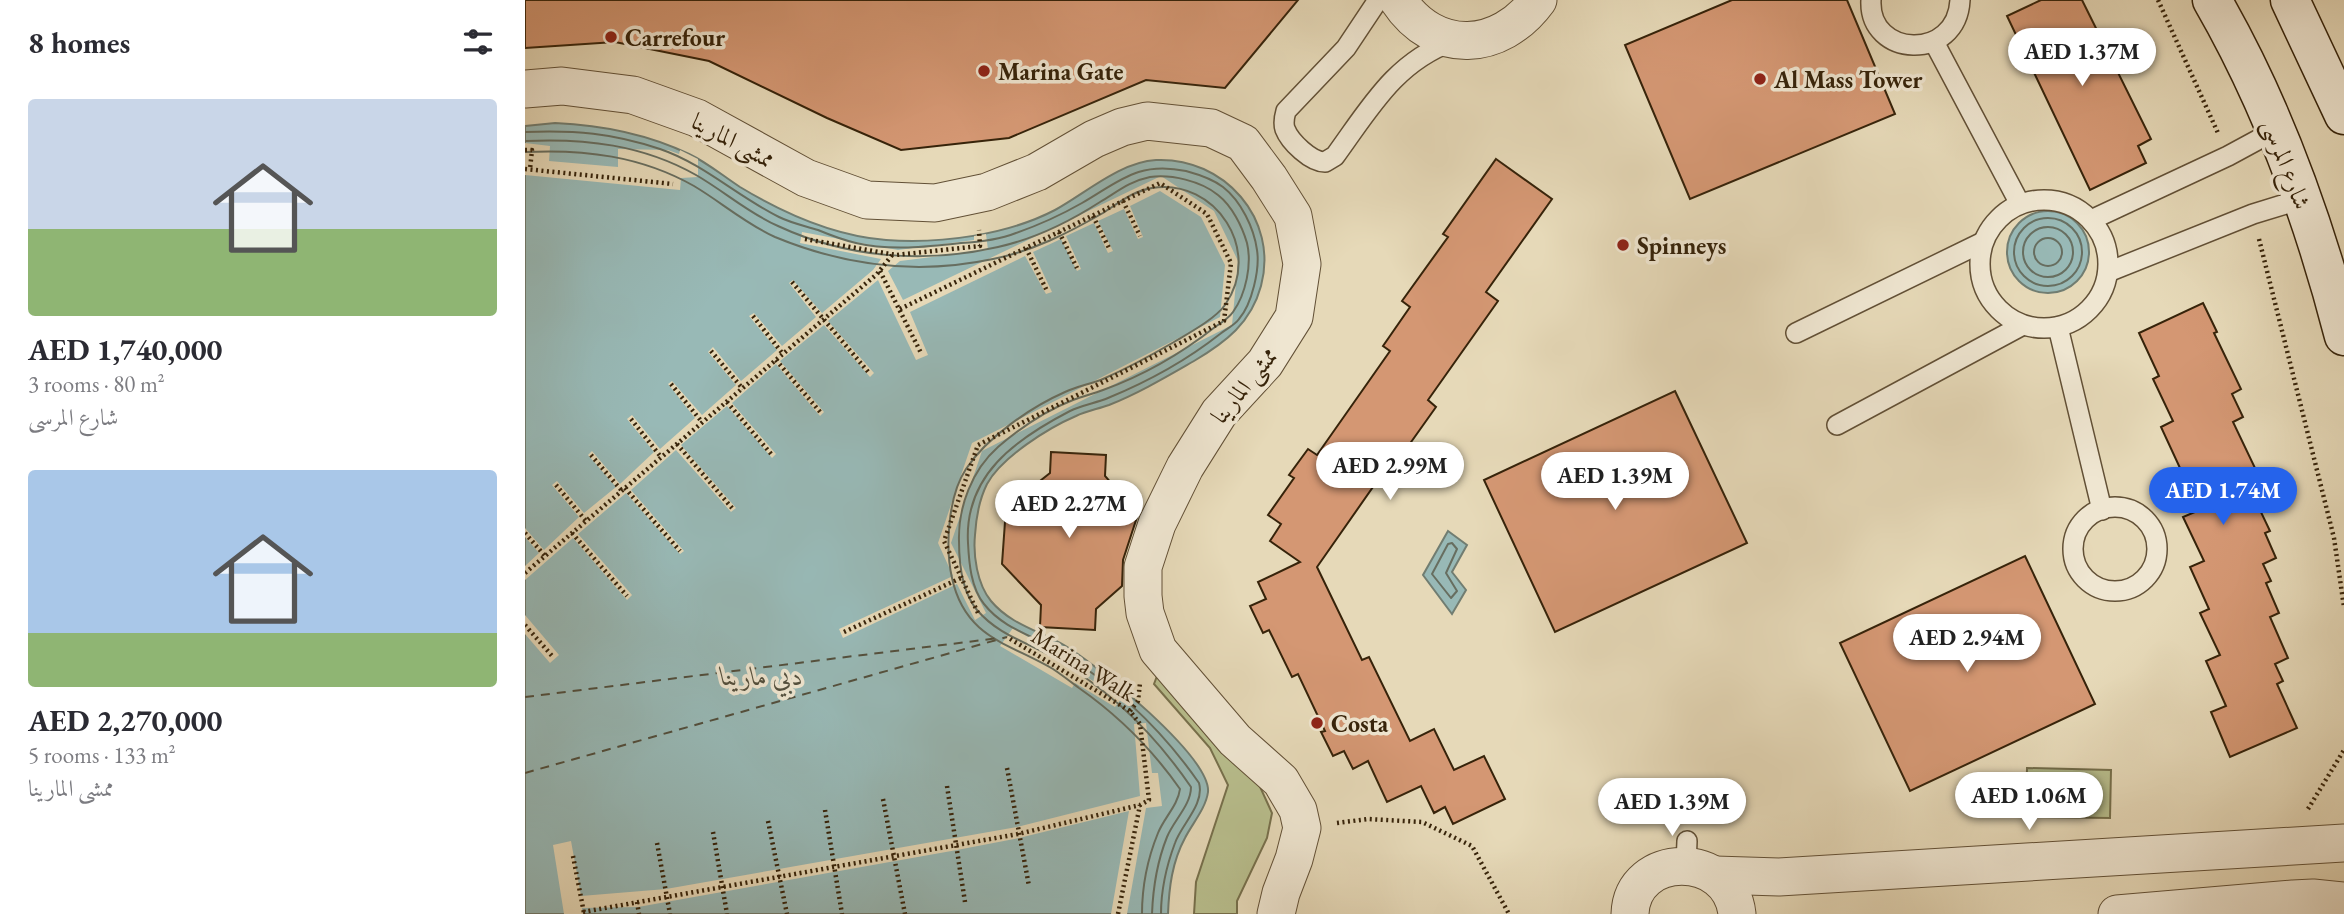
<!DOCTYPE html>
<meta charset="utf-8">
<style>
body{margin:0;font-family:"EB Garamond",Amiri,serif;background:#f7f7f7;color:#2b2b33;height:100vh;display:flex;flex-direction:column;font-size:26px;white-space:nowrap}
*{box-sizing:border-box;margin:0}
p{font-size:23px;color:#7c7c81}
.icon{flex:none;width:38px;height:38px;fill:none;stroke:currentColor;stroke-width:2;stroke-linecap:round;stroke-linejoin:round}
.map{position:relative;flex:1;overflow:hidden}
.details{display:flex;flex-direction:column;background:#fff;width:525px}
.details>*{flex:none}
.price{position:absolute;translate:-50% -60px;padding:0 16px;border-radius:24px;background:#fff;color:#222;font-size:23px;line-height:46px;filter:drop-shadow(0 2px 4px #0008)}
.price::after{content:'';position:absolute;left:50%;top:42px;width:21px;height:16px;margin-left:-10px;background:inherit;clip-path:polygon(0 0,100% 0,50% 100%)}
.price.selected{background:#2563eb;color:#fff}
ul{padding:0;list-style:none}
li{display:grid;align-content:center;gap:14px;height:371px;padding:0 28px}
li span{display:grid;place-items:center;height:217px;border-radius:7px;color:#555}
li>.icon{margin-inline-start:auto}
span .icon{width:126px;height:126px;fill:#fffc;stroke-width:1}
li b{font-size:30px}
h2{display:flex;justify-content:space-between;align-items:center;height:84px;padding:0 28px;font-size:30px}
main{display:flex;flex:1;min-height:0}
.map>svg:first-child{display:block}
.green{fill:#b8be8d;stroke:#77704c;stroke-width:2}
.water{fill:#98b9b6;stroke:#717d71;stroke-width:2}
.pier{fill:#e6d9b8}
.lines{fill:none;stroke-linecap:round;stroke-linejoin:round}
.shore{stroke:#676e60;stroke-width:2}
.ferry{stroke:#53503e;stroke-width:2;stroke-dasharray:9 7;stroke-linecap:butt}
.building{fill:#d49773;stroke:#36230a;stroke-width:2}
.lane-casing{stroke:#625036;stroke-width:22}
.street-casing{stroke:#625036;stroke-width:39}
.secondary-casing{stroke:#36230a;stroke-width:41}
.path{stroke:#36230a;stroke-width:4.5;stroke-dasharray:2 3.5;stroke-linecap:butt}
.lane{stroke:#efe6d1;stroke-width:19}
.street{stroke:#efe6d1;stroke-width:37}
.secondary{stroke:#efe6d1;stroke-width:38}
.poi-dot{fill:#8f2418;stroke:#efe6d1;stroke-width:2.5}
.labels{text-anchor:middle;dominant-baseline:central;stroke-width:7;stroke-linejoin:round;paint-order:stroke}
.poi-label{font-size:24px;font-weight:bold;fill:#36230a;stroke:#efe6d1;text-anchor:start}
.street-label{font-size:24px;fill:#36230a;stroke:#efe6d1}
.water-label{font-size:26px;font-style:italic;fill:#53503e;stroke:#efe6d1}
</style>
<main>
<section class="details">
<h2>8 homes<svg class="icon" aria-label="filters" viewBox="0 0 24 24"><path d="M4 7h16M4 17h16"/><circle cx="9" cy="7" r="2"/><circle cx="15" cy="17" r="2"/></svg></h2>
<ul>
<li><span style="background:linear-gradient(#c9d6e8 60%,#8fb573 0)"><svg class="icon" aria-label="home" viewBox="0 0 24 24"><path d="M3 11l9-7 9 7M6 9v11h12V9"/></svg></span><div><b>AED 1,740,000</b><p>3 rooms · 80 m²</p><p>شارع المرسى</p></div></li>
<li><span style="background:linear-gradient(#a9c7e8 75%,#8fb573 0)"><svg class="icon" aria-label="home" viewBox="0 0 24 24"><path d="M3 11l9-7 9 7M6 9v11h12V9"/></svg></span><div><b>AED 2,270,000</b><p>5 rooms · 133 m²</p><p>ممشى المارينا</p></div></li>
</ul>
</section>
<div class="map">
<svg width="1819" height="914" viewBox="0 0 1819 914">
<rect width="100%" height="100%" fill="#e6d9b8"/>
<filter id="stains"><feTurbulence type="fractalNoise" baseFrequency=".00286" numOctaves="4"/><feColorMatrix values="0 0 0 0 .2 0 0 0 0 .09 0 0 0 0 .02 0 0 0 .5 -.17"/></filter>
<radialGradient id="worn" r=".72"><stop offset=".6" stop-color="#630" stop-opacity="0"/><stop offset="1" stop-color="#630" stop-opacity=".3"/></radialGradient>
<g class="green">
<path d="M632 676 731 778 747 813 742 838 712 901V914H669L671 882 703 785 685 748 629 684Z"/>
<path d="M1502 768 1586 770 1585 818 1501 817Z"/>
</g>
<g class="water">
<path d="M30 123C76 125 122 134 164 154 183 163 198 176 215 187 258 213 310 236 361 240 416 244 482 235 530 210 561 193 595 162 631 160 699 157 754 219 736 286 726 323 701 342 669 361 641 377 614 393 584 405 573 409 561 411 551 416 523 428 477 457 462 484 455 498 451 519 450 535 448 555 452 584 466 601 485 624 514 631 539 645 570 663 686 757 683 792 681 808 667 824 660 838 647 862 644 888 643 914H0V126Z"/>
<circle cx="1523" cy="252" r="41"/>
<path d="M923 531 942 545 927 572 941 590 927 614 898 575Z"/>
</g>
<g class="pier">
<path d="M0 143 25 146 24 161 93 167V149L143 150 154 154 155 150 173 159V177L156 178 155 190 0 175Z"/>
<path d="M636 176 689 211 713 261 707 325 457 451 426 543 461 613 450 620 432 584 318 638 314 629 428 576 413 543 447 443 695 317 700 265 676 217 635 191 605 206 618 237 613 239 599 209 573 221 588 251 583 253 569 223 541 236 556 269 552 271 536 239 508 252 527 292 521 294 500 256 385 312 403 355 391 360 353 280 303 321 349 373 345 377 299 325 255 361 299 412 295 416 251 364 207 403 251 454 247 458 202 406 156 445 211 508 206 512 151 450 106 490 159 551 155 554 101 493 53 534 107 595 102 600 48 538 0 580V566L14 553 0 537V528L19 550 54 517 27 485 32 481 59 513 91 487 63 455 67 451 95 484 129 452 102 419 107 415 135 449 170 418 143 384 147 381 177 415 211 385 183 352 188 347 216 381 252 350 224 316 229 313 257 346 291 317 264 283 268 280 297 313 348 270 356 259 275 243 277 232 373 250 449 240V236L461 234 463 250 375 261 363 271 378 300Z"/>
<path d="M0 615 34 655 25 663 0 634Z"/>
<path d="M488 628 559 670 557 674 596 699 590 707 550 683 547 688 475 646Z"/>
<path d="M621 723 627 773H633L637 806 621 808 602 914H586L604 811 494 838 432 850 113 907 57 908 58 914H39L28 845 46 841 56 896 141 889 492 827 615 796 609 724Z"/>
</g>
<g class="lines">
<g class="shore">
<path d="M0 132C50 130 87 133 135 149 179 164 213 197 254 217 266 223 280 226 293 230 305 235 318 240 331 243 365 251 401 247 436 243 455 242 473 240 491 233 514 225 536 215 557 203 595 181 613 161 661 171 672 174 689 180 698 187 716 201 729 228 732 250 735 269 727 304 714 319 710 325 701 329 695 334 662 360 622 382 583 398 571 403 557 405 545 411 491 439 439 475 443 543 444 563 446 588 459 604 480 631 514 637 541 655 594 689 638 731 674 783 680 804 656 825 650 843 641 867 636 889 636 914"/>
<path d="M0 141C60 138 118 145 171 175 199 191 223 213 253 226 322 258 399 264 473 247 509 239 544 222 575 202 592 192 605 181 625 177 646 174 676 181 693 195 707 206 717 226 722 243 727 264 721 294 708 312 704 318 696 323 690 327 657 353 617 376 578 390 568 394 558 396 548 400 522 410 494 429 473 447 447 470 433 507 434 541 434 563 437 592 452 610 474 636 505 643 533 660 586 691 631 736 666 787 666 805 649 820 642 837 632 862 628 887 627 914"/>
<path d="M0 152C59 149 116 156 169 186 196 202 221 224 250 237 320 266 393 275 468 259 508 251 543 233 578 213 594 203 607 191 627 188 691 178 738 251 700 305 690 319 664 333 649 342 625 356 603 368 578 379 566 384 553 386 540 392 506 407 462 437 441 469 423 496 420 547 427 578 440 638 484 643 528 669 537 675 546 682 554 688 594 716 627 749 655 789 653 805 639 818 633 833 622 860 617 886 617 914"/>
<circle cx="1523" cy="252" r="34"/>
<circle cx="1523" cy="252" r="25"/>
<circle cx="1523" cy="252" r="14"/>
<path d="M927 543 932 549 921 573 932 591 926 598 907 574 923 544Z"/>
</g>
<g class="ferry">
<path d="M0 697 474 638"/>
<path d="M0 773 482 637"/>
</g>
</g>
<g class="building">
<path d="M0 0H773L700 88 621 80 484 138 376 150 302 118 184 61 90 42 0 48Z"/>
<path d="M1207 0H1322L1370 114 1165 199 1100 45Z"/>
<path d="M1516 0H1557L1626 139 1613 146 1621 163 1565 190 1482 16Z"/>
<path d="M971 159 1027 199 961 292 973 301 903 400 911 407 859 480 855 477 792 567 837 660 844 657 885 741 909 729 929 770 959 756 980 799 928 824 920 807 909 813 896 786 862 802 843 761 828 769 819 751 808 756 796 732 800 731 773 674 767 677 744 630 738 633 725 606 741 599 733 582 775 562 745 541 756 524 743 515 769 478 764 475 783 449 792 455 865 351 858 346 885 307 877 301 923 237 918 234Z"/>
<path d="M1678 303 1692 332 1689 333 1716 389 1707 394 1718 417 1708 422 1730 468 1721 473 1727 486 1724 487 1745 531 1740 533 1751 558 1738 564 1746 581 1741 583 1754 613 1745 617 1763 658 1750 664 1758 681 1752 684 1772 728 1705 757 1686 712 1701 706 1681 661 1695 655 1675 613 1684 609 1665 567 1679 561 1658 517 1670 512 1650 470 1655 468 1636 427 1648 421 1628 379 1634 376 1614 333Z"/>
<path d="M1150 391 1222 543 1030 632 959 480Z"/>
<path d="M526 452 581 455 580 476 613 514 598 560 597 586 571 609 570 630 515 627 516 605 477 564 481 508 525 473Z"/>
<path d="M1500 556 1570 704 1385 791 1315 643Z"/>
</g>
<g class="lines">
<g class="lane-casing">
<g id="lane">
<path d="M853 0 821 48 761 111C759 118 758 123 760 129 765 142 786 162 800 162L810 156C845 108 870 62 928 41"/>
<path d="M1346 0C1343 58 1432 62 1435 0"/>
<path d="M1409 42 1495 204"/>
<circle cx="1519" cy="264" r="64"/>
<path d="M1566 220 1703 156 1751 130"/>
<path d="M1583 272 1728 214 1777 199"/>
<path d="M1533 327 1577 510"/>
<path d="M1271 333 1458 242"/>
<path d="M1312 425 1498 325"/>
<circle cx="1590" cy="549" r="42"/>
<path d="M1161 865 1162 841"/>
</g>
</g>
<g class="street-casing">
<g id="street">
<path d="M873 0C910 56 975 52 1013 0"/>
<path d="M0 89 37 86 108 95 172 118 281 178 342 200 410 203 462 192 512 172 569 139 597 127 622 121 686 128 718 143 744 178 768 216 777 264 769 317 740 363 694 413 660 467 632 524 618 567V596L620 613 633 650 710 740 756 781 773 810 777 828 769 859 756 893 751 914"/>
<path d="M1190 875 1254 877 1819 843"/>
<path d="M1105 914C1107 851 1205 850 1212 914"/>
<path d="M1592 914 1768 899 1788 898 1819 901"/>
</g>
</g>
<g class="secondary-casing">
<g id="secondary">
<path d="M1687 0C1747 104 1789 220 1819 336"/>
<path d="M1765 0 1819 115"/>
</g>
</g>
<g class="path">
<path d="M1633 0 1693 133"/>
<path d="M0 150H7L5 169"/>
<path d="M0 169 148 184"/>
<path d="M598 201 615 236"/>
<path d="M568 216 585 250"/>
<path d="M534 232 552 268"/>
<path d="M280 239 371 255 455 246 454 230"/>
<path d="M1734 239 1809 538 1819 607"/>
<path d="M501 248 522 291"/>
<path d="M355 271 396 353"/>
<path d="M267 282 345 374"/>
<path d="M375 309 635 183 682 214 706 263 699 321 453 445 419 541 453 613"/>
<path d="M228 316 258 354"/>
<path d="M186 351 218 389"/>
<path d="M251 360 296 413"/>
<path d="M146 384 177 422"/>
<path d="M202 402 247 455"/>
<path d="M106 419 136 457"/>
<path d="M152 444 207 508"/>
<path d="M66 455 97 491"/>
<path d="M31 485 61 521"/>
<path d="M100 488 155 551"/>
<path d="M0 533 20 556"/>
<path d="M47 533 102 596"/>
<path d="M0 573 352 274 368 254"/>
<path d="M0 625 28 657"/>
<path d="M319 632 436 578"/>
<path d="M605 711 613 701 615 683"/>
<path d="M482 768 504 886"/>
<path d="M422 786 440 902"/>
<path d="M358 799 380 914"/>
<path d="M1783 809 1819 750"/>
<path d="M300 810 317 914"/>
<path d="M243 821 262 914"/>
<path d="M812 823 843 819 897 822 947 846 984 914"/>
<path d="M188 832 202 914"/>
<path d="M132 843 145 914"/>
<path d="M48 856 59 913"/>
<path d="M112 902 114 914"/>
<path d="M58 912 493 834 615 805 624 800 615 724 605 711 482 637"/>
<path d="M593 914 615 805"/>
</g>
<use href="#lane" class="lane"/>
<use href="#street" class="street"/>
<use href="#secondary" class="secondary"/>
</g>
<g class="poi-dot">
<circle cx="86" cy="37" r="7"/>
<circle cx="459" cy="71" r="7"/>
<circle cx="1235" cy="79" r="7"/>
<circle cx="1098" cy="245" r="7"/>
<circle cx="792" cy="723" r="7"/>
</g>
<g class="labels">
<g class="poi-label">
<text x="100" y="37">Carrefour</text>
<text x="473" y="71">Marina Gate</text>
<text x="1249" y="79">Al Mass Tower</text>
<text x="1112" y="245">Spinneys</text>
<text x="806" y="723">Costa</text>
</g>
<g class="street-label">
<text transform="translate(208 140) rotate(28)">ممشى المارينا</text>
<text transform="translate(1762 164) rotate(69)">شارع المرسى</text>
<text transform="translate(719 385) rotate(-51)">ممشى المارينا</text>
<text transform="translate(559 664) rotate(32)">Marina Walk</text>
</g>
<g class="water-label">
<text x="237" y="676">دبي مارينا</text>
</g>
</g>
<rect width="100%" height="100%" filter="url(#stains)"/>
<rect width="100%" height="100%" fill="url(#worn)"/>
</svg>
<b class="price" style="left:1557px;top:88px">AED 1.37M</b>
<b class="price" style="left:865px;top:502px">AED 2.99M</b>
<b class="price" style="left:1090px;top:512px">AED 1.39M</b>
<b class="price selected" style="left:1698px;top:527px">AED 1.74M</b>
<b class="price" style="left:544px;top:540px">AED 2.27M</b>
<b class="price" style="left:1442px;top:674px">AED 2.94M</b>
<b class="price" style="left:1504px;top:832px">AED 1.06M</b>
<b class="price" style="left:1147px;top:838px">AED 1.39M</b>
</div>
</main>
